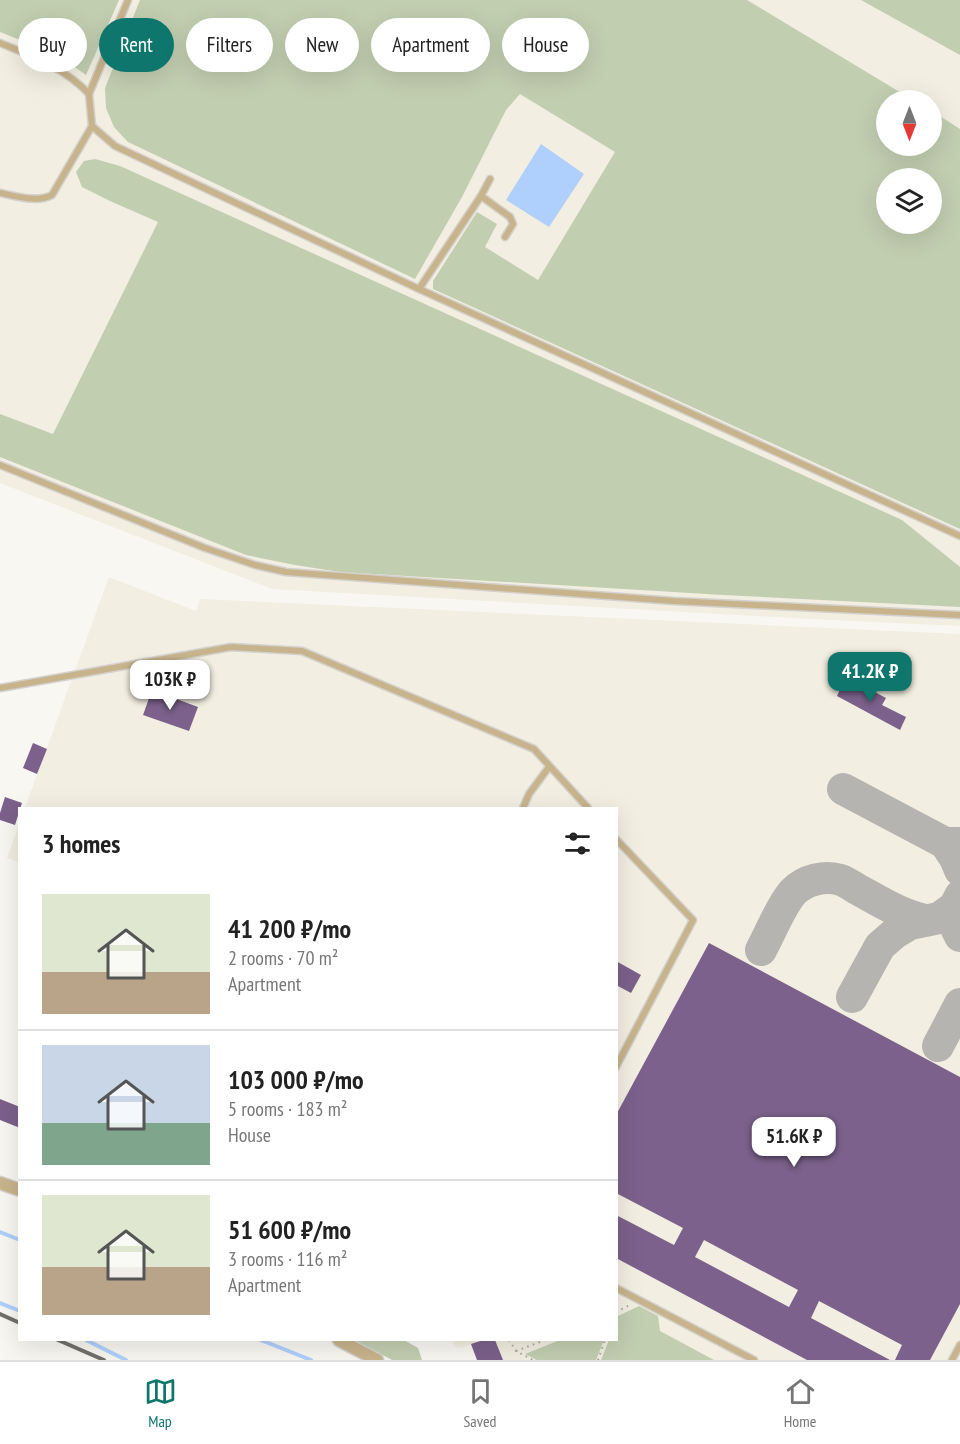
<!DOCTYPE html>
<meta charset="utf-8">
<style>
body{margin:0;font-family:"PT Sans Narrow",sans-serif;background:#f6f6f6;color:#222;height:100vh;display:flex;flex-direction:column;font-size:22px;white-space:nowrap}
*{box-sizing:border-box;margin:0}
p{font-size:20px;color:#767676}
.icon{flex:none;width:33px;height:33px;fill:none;stroke:currentColor;stroke-width:2;stroke-linecap:round;stroke-linejoin:round}
.map{position:relative;flex:1;overflow:hidden}
.panel{position:absolute;left:18px;top:807px;width:600px;height:534px;display:flex;flex-direction:column;background:#fff;border-radius:0px;box-shadow:0 6px 24px #0002}
.panel>*{flex:none}
.banner{position:absolute;left:18px;top:18px;width:600px;height:54px;display:flex;gap:12px}
.needle{width:39px;rotate:180deg}
.buttons{position:absolute;left:876px;top:90px;display:grid;gap:12px}
.buttons a{display:grid;place-items:center;width:66px;height:66px;border-radius:50%;background:#fff;box-shadow:0 6px 24px #0002;font-size:30px}
.price{position:absolute;translate:-50% -51px;padding:0 14px;border-radius:12px;background:#fff;color:#222;font-size:20px;line-height:39px;filter:drop-shadow(0 2px 3px #0008)}
.price::after{content:'';position:absolute;left:50%;top:36px;width:18px;height:14px;margin-left:-9px;background:inherit;clip-path:polygon(0 0,100% 0,50% 100%)}
.price.selected{background:#0f766e;color:#fff}
ul{padding:0;list-style:none}
li{display:flex;align-items:center;gap:18px;height:150px;padding:0 24px}
li+li{border-top:2px solid #e0e0e0}
li span{display:grid;place-items:center;flex:none;width:168px;height:120px;border-radius:0px;color:#555}
li>.icon{margin-inline-start:auto}
span .icon{width:72px;height:72px;fill:#fffc;stroke-width:1}
li b{font-size:26px}
h2{display:flex;justify-content:space-between;align-items:center;height:72px;padding:0 24px;font-size:26px}
.tag{padding:0 21px;border-radius:27px;background:#fff;box-shadow:0 6px 24px #0002;font-size:21px;line-height:54px}
.tag.selected{background:#0f766e;color:#fff}
.tab-bar{display:flex;justify-content:space-around;align-items:center;height:84px;border-top:2px solid #e0e0e0;background:#fff;font-size:16px;color:#767676}
.tab-bar a{display:grid;justify-items:center;gap:3px}
.tab-bar .selected{color:#0f766e}
.map>svg:first-child{display:block}
.built{fill:#f2eee1;fill-rule:evenodd}
.green{fill:#c2ceb0;fill-rule:evenodd}
.water{fill:#afd0fc}
.lines{fill:none;stroke-linecap:round;stroke-linejoin:round}
.stream{stroke:#afd0fc;stroke-width:4}
.taxiway{stroke:#b6b4b0;stroke-width:32}
.building{fill:#7b618b;fill-rule:evenodd}
.lane-casing{stroke:#d3d1cd;stroke-width:9}
.street-casing{stroke:#d3d1cd;stroke-width:15}
.path{stroke:#a7a6a2;stroke-width:2;stroke-dasharray:1.5 4.5;stroke-linecap:butt}
.lane{stroke:#c8b48c;stroke-width:6}
.street{stroke:#c8b48c;stroke-width:12}
.rail{stroke:#72706d;stroke-width:4}
</style>
<div class="map">
<svg width="960" height="1360" viewBox="0 0 960 1360">
<rect width="100%" height="100%" fill="#f9f7f2"/>
<g class="built">
<path d="M0 0H960V626L810 619 272 589 0 483ZM886 100H932V146H886ZM886 178H932V224H886Z"/>
<path d="M109 577 196 611 200 599 960 634V1360H477L471 1344 462 1348 455 1347 452 1340H616V808H25Z"/>
<path d="M19 825V862L7 858Z"/>
</g>
<g class="green">
<path d="M0 0H119L86 75 58 55 0 32Z"/>
<path d="M140 0H747L913 100H886V146H932V111L960 129V529L433 289V281L477 212 497 224 485 247 538 280 615 152 520 94 506 110 462 197 415 279 128 142 114 127 106 108 105 88ZM886 178H932V224H886Z"/>
<path d="M861 0H960V55Z"/>
<path d="M95 159 120 166 902 520 960 567V607L723 595 340 572 295 565 246 555 0 457V414L53 434 158 222 110 201 82 187 76 172 84 161Z"/>
<path d="M639 1306 658 1316 660 1331 714 1360H601L609 1340H616L617 1320 618 1316Z"/>
<path d="M357 1340H404L418 1348 422 1360H392L358 1342Z"/>
<path d="M560 1340H604L596 1360H537L525 1354Z"/>
</g>
<path class="water" d="M541 144 584 174 549 227 506 200Z"/>
<g class="lines">
<g class="stream">
<path d="M0 1232 20 1240"/>
<path d="M0 1303 20 1311"/>
<path d="M86 1340 126 1360"/>
<path d="M261 1340 311 1360"/>
</g>
<g class="taxiway">
<path d="M843 789 945 843H960"/>
<path d="M945 843 955 858 960 870"/>
<path d="M960 896C951 912 951 919 960 936"/>
<path d="M761 950C771 932 780 907 793 892 805 880 824 875 841 880 846 882 852 886 857 889 879 901 901 915 925 920"/>
<path d="M852 997 880 946 895 933 910 924 939 918 953 908"/>
<path d="M938 1046 960 1004"/>
</g>
</g>
<g class="building">
<path d="M846 677 886 698 882 705 906 717 900 730 837 696Z"/>
<path d="M152 690 198 707 189 731 143 715Z"/>
<path d="M33 743 47 749 37 774 23 768Z"/>
<path d="M5 797 22 803 15 825 0 820V813Z"/>
<path d="M709 943 960 1077V1304L930 1360H895L902 1345 819 1301 811 1318 890 1360H807L616 1258V1215L674 1245 683 1228 616 1193V1115ZM704 1240 798 1290 789 1307 695 1257Z"/>
<path d="M616 961 641 975 631 993 616 985Z"/>
<path d="M0 1099 20 1107V1128L0 1120Z"/>
<path d="M483 1340H495L503 1360H477L471 1344Z"/>
</g>
<g class="lines">
<g class="lane-casing">
<g id="lane">
<path d="M128 0 89 94 92 126 115 146 419 289 960 536"/>
<path d="M0 43C32 56 65 68 89 94"/>
<path d="M490 179 481 196 510 217 513 224 505 237"/>
<path d="M0 193C16 196 37 203 52 195L92 126"/>
<path d="M419 289 481 196"/>
<path d="M0 465 205 548 255 565 286 572 674 601 960 615"/>
<path d="M0 688 231 647 302 651 534 749 588 808"/>
<path d="M523 808 529 794 549 767"/>
<path d="M616 839 693 920 616 1067"/>
<path d="M616 1288 754 1360"/>
<path d="M952 1360 960 1345"/>
</g>
</g>
<g class="street-casing">
<g id="street">
<path d="M0 1183 20 1190"/>
<path d="M339 1340 377 1360"/>
</g>
</g>
<g class="path">
<path d="M616 1312 630 1305"/>
<path d="M509 1340 516 1351 533 1360"/>
<path d="M516 1351 545 1340"/>
<path d="M598 1360 605 1340"/>
</g>
<use href="#lane" class="lane"/>
<use href="#street" class="street"/>
<g class="rail">
<path d="M0 1314 20 1323"/>
<path d="M58 1340 104 1360"/>
</g>
</g>
</svg>
<div class="buttons">
<a><svg class="needle" viewBox="-14 -14 28 28"><path d="M0-13l5 13h-10z" fill="#e53935"/><path d="M0 13l5-13h-10z" fill="#767676"/></svg></a>
<a><svg class="icon" aria-label="layers" viewBox="0 0 24 24"><path d="M12 4l9 5-9 5-9-5zM3 14l9 5 9-5"/></svg></a>
</div>
<b class="price selected" style="left:870px;top:703px">41.2K ₽</b>
<b class="price" style="left:170px;top:711px">103K ₽</b>
<b class="price" style="left:794px;top:1168px">51.6K ₽</b>
<div class="banner">
<a class="tag">Buy</a>
<a class="tag selected">Rent</a>
<a class="tag">Filters</a>
<a class="tag">New</a>
<a class="tag">Apartment</a>
<a class="tag">House</a>
</div>
<section class="panel">
<h2>3 homes<svg class="icon" aria-label="filters" viewBox="0 0 24 24"><path d="M4 7h16M4 17h16"/><circle cx="9" cy="7" r="2"/><circle cx="15" cy="17" r="2"/></svg></h2>
<ul>
<li><span style="background:linear-gradient(#dfe7d0 65%,#b9a48a 0)"><svg class="icon" aria-label="home" viewBox="0 0 24 24"><path d="M3 11l9-7 9 7M6 9v11h12V9"/></svg></span><div><b>41 200 ₽/mo</b><p>2 rooms · 70 m²</p><p>Apartment</p></div></li>
<li><span style="background:linear-gradient(#c9d6e8 65%,#7fa58c 0)"><svg class="icon" aria-label="home" viewBox="0 0 24 24"><path d="M3 11l9-7 9 7M6 9v11h12V9"/></svg></span><div><b>103 000 ₽/mo</b><p>5 rooms · 183 m²</p><p>House</p></div></li>
<li><span style="background:linear-gradient(#dfe7d0 60%,#b9a48a 0)"><svg class="icon" aria-label="home" viewBox="0 0 24 24"><path d="M3 11l9-7 9 7M6 9v11h12V9"/></svg></span><div><b>51 600 ₽/mo</b><p>3 rooms · 116 m²</p><p>Apartment</p></div></li>
</ul>
</section>
</div>
<nav class="tab-bar">
<a class="selected"><svg class="icon" aria-label="map" viewBox="0 0 24 24"><path d="M3 6l6-2 6 2 6-2v14l-6 2-6-2-6 2zM9 4v14M15 6v14"/></svg>Map</a>
<a><svg class="icon" aria-label="saved" viewBox="0 0 24 24"><path d="M7 4h10v16l-5-4-5 4z"/></svg>Saved</a>
<a><svg class="icon" aria-label="home" viewBox="0 0 24 24"><path d="M3 11l9-7 9 7M6 9v11h12V9"/></svg>Home</a>
</nav>
